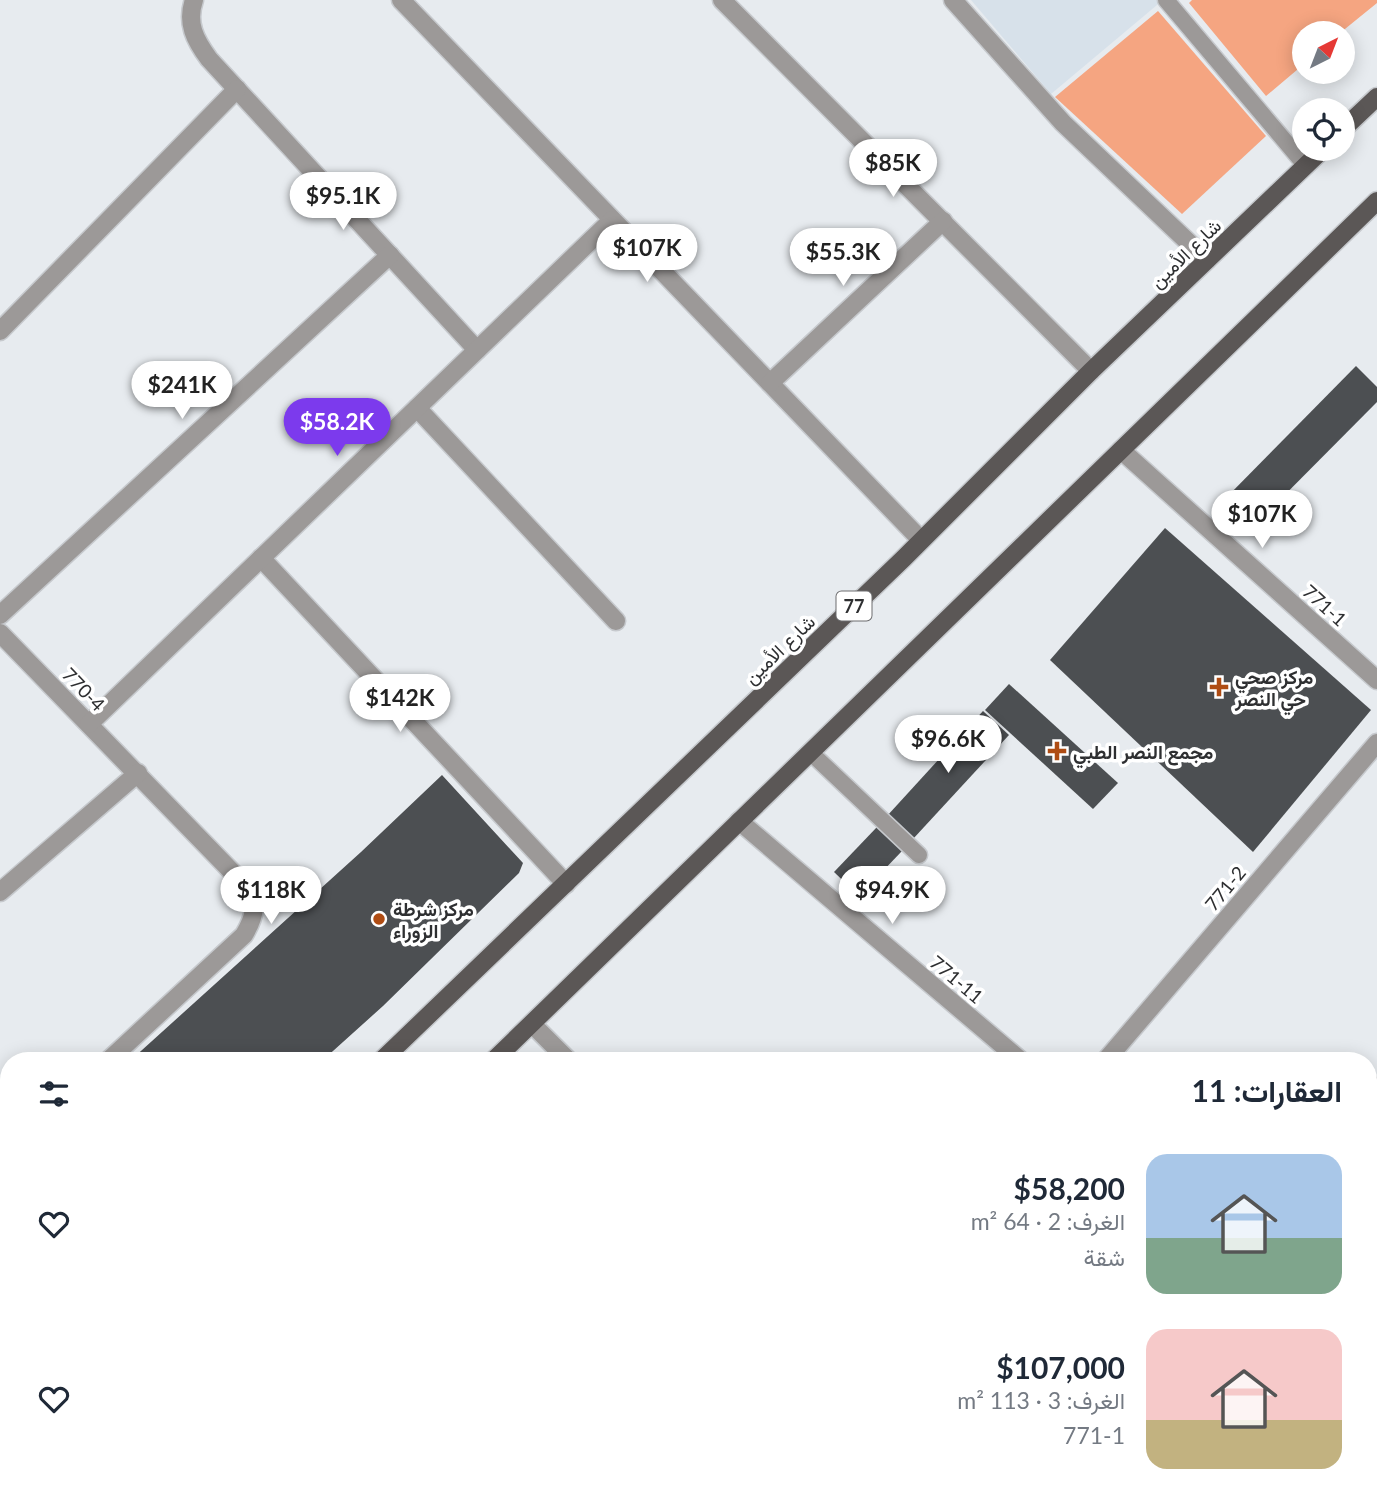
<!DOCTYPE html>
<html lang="ar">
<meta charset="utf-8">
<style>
body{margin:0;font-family:Lato,Vazirmatn,sans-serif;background:#f2f2f3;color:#1f2937;direction:rtl;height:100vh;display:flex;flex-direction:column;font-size:26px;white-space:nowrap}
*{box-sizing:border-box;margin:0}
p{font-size:23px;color:#747a83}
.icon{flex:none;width:38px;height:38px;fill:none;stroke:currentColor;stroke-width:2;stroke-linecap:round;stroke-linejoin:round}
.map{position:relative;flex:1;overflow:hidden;direction:ltr}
.sheet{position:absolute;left:0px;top:1052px;width:1377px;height:450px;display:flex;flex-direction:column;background:#fff;border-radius:28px 28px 0 0;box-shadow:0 4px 18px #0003;direction:rtl}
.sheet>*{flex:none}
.needle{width:46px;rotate:42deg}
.buttons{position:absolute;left:1292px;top:21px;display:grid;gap:14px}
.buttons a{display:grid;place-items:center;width:63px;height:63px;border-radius:50%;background:#fff;box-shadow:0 4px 18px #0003;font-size:35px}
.price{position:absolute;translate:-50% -60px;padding:0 16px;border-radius:24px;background:#fff;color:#222;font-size:23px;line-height:46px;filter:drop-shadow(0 2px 4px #0008)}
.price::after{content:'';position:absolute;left:50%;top:42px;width:21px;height:16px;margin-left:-10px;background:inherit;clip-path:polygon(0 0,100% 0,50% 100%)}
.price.active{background:#7c3aed;color:#fff}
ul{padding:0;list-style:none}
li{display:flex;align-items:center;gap:21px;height:175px;padding:0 35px}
li span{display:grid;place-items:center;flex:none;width:196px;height:140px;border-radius:21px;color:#555}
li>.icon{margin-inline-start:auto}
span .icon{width:84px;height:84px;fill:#fffc;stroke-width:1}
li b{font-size:30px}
h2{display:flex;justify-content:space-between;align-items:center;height:84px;padding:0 35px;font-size:30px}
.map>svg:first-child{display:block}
.built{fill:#d7e1ea}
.green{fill:#f5a581}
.building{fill:#4c4f52}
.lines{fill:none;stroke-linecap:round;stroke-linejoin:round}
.service-casing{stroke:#c6c9cd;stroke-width:19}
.minor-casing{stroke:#c6c9cd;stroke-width:21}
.primary-casing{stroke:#c6c9cd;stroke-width:21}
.path{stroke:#989a9e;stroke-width:4.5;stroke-dasharray:3.5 5;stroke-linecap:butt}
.service{stroke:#9c9998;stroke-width:16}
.minor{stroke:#9c9998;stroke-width:18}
.primary{stroke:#5b5756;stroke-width:18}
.poi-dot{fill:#af4c13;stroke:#fff;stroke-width:2.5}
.labels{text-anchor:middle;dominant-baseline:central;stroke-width:7;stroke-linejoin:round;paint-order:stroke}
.shield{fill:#fff;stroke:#6d6d6f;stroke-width:2}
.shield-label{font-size:18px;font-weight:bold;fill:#2e2f31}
.street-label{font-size:19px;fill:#2e2f31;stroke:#fff}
.poi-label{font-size:19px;font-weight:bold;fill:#2e2f31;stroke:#fff;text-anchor:start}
</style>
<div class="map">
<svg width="1377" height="1501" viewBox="0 0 1377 1501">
<rect width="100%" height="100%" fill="#e7ebef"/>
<path class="built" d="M971 0H1163L1051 94Z"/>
<g class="green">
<path d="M1192 0H1377V3L1340 33H1304V64L1266 96 1189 3Z"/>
<path d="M1158 11 1266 136 1182 214 1055 97Z"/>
<path d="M9 1253V1361L0 1369V1260Z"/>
</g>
<g class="building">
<path d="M1356 366 1377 387V402L1249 531 1221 503Z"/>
<path d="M1165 528 1371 710 1253 852 1050 660Z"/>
<path d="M1009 684 1118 783 1093 809 985 710Z"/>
<path d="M983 711 1009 735 913 839 887 816Z"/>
<path d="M442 775 523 863 519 873 383 1006 323 1060H131L361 852Z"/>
<path d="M877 827 902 851 859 896 834 872Z"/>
</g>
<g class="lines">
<g class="service-casing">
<g id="service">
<path d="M1166 0 1306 166"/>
<path d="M810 752 919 855"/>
</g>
</g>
<g class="minor-casing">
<g id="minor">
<path d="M194 0C186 23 195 40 209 59L477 350"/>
<path d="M401 0 921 540"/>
<path d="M722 0 1091 371"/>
<path d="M953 0 1063 123 1207 260"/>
<path d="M0 331 237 89"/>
<path d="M770 383 943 221"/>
<path d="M417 408 616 621"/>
<path d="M1121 450 1377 680"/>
<path d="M261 558 566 884"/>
<path d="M0 615 390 255"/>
<path d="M0 633 237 877C253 903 261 906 244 935L109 1060"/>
<path d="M89 724 612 220"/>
<path d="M739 821 1020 1060"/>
<path d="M0 892 138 773"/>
<path d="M532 1024 568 1060"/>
<path d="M1106 1060 1377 743"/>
<path d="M1368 1097 1377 1086"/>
<path d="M0 1170 9 1153"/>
<path d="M0 1182 9 1208"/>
<path d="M0 1240 9 1233"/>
<path d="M1368 1358 1377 1365"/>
<path d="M648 1493 656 1501"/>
<path d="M1350 1493 1359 1501"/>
<path d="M394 1501 402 1493"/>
<path d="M946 1501 955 1493"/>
<path d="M1296 1501 1304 1493"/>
</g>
</g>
<g class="primary-casing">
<g id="primary">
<path d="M1342 130 1377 97"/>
<path d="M382 1060 903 559 1091 371 1323 149"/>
<path d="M494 1060 1377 201"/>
<path d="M0 1427 9 1418"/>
<path d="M45 1501 53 1493"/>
</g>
</g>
<path class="path" d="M0 1320 9 1312"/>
<use href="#service" class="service"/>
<use href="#minor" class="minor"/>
<use href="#primary" class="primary"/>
</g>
<g class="poi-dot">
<path d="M1215.5 676.5h7v7h7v7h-7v7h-7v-7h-7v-7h7z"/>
<path d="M1053.5 740.5h7v7h7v7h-7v7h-7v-7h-7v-7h7z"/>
<circle cx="379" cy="919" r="7"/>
</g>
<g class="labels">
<rect class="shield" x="836.5" y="591.5" width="35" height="29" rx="5"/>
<g class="shield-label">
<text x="854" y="606">77</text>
</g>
<g class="street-label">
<text transform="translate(1185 253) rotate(-44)">شارع الأمين</text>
<text transform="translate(1325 605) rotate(42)">771-1</text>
<text transform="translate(779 649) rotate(-44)">شارع الأمين</text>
<text transform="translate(84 689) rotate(46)">770-4</text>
<text transform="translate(1225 888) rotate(-50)">771-2</text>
<text transform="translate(957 979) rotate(40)">771-11</text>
</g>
<g class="poi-label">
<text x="1235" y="676">مركز صحي<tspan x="1235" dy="22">حي النصر</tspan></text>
<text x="1073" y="751">مجمع النصر الطبي</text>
<text x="393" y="908">مركز شرطة<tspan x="393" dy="22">الزوراء</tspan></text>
</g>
</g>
</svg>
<div class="buttons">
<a><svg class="needle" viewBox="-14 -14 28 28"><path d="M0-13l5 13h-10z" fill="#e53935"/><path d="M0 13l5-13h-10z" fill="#747a83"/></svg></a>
<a><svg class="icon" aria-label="locate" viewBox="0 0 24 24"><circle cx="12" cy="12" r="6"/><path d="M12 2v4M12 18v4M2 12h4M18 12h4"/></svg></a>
</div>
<b class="price" style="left:893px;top:199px">$85K</b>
<b class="price" style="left:343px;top:232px">$95.1K</b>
<b class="price" style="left:647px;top:284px">$107K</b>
<b class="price" style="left:843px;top:288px">$55.3K</b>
<b class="price" style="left:182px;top:421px">$241K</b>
<b class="price active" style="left:337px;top:458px">$58.2K</b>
<b class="price" style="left:1262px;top:550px">$107K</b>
<b class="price" style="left:400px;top:734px">$142K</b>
<b class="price" style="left:948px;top:775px">$96.6K</b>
<b class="price" style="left:271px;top:926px">$118K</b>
<b class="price" style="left:892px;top:926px">$94.9K</b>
<section class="sheet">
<h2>العقارات: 11<svg class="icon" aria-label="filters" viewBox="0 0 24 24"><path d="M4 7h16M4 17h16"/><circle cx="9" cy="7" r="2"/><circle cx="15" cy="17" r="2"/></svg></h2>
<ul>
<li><span style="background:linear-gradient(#a9c7e8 60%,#7fa58c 0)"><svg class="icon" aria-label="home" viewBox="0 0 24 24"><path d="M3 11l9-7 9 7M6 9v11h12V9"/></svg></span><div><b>$58,200</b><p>الغرف: 2 · 64 m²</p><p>شقة</p></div><svg class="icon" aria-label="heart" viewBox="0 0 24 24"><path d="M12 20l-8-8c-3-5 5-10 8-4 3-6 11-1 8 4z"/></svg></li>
<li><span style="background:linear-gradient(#f6c9c9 65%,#c2b280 0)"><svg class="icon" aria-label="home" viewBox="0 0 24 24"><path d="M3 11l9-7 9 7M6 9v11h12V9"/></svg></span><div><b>$107,000</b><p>الغرف: 3 · 113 m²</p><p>771-1</p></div><svg class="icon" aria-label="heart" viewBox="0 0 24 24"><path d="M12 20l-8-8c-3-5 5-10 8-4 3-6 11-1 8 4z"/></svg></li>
</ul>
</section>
</div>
